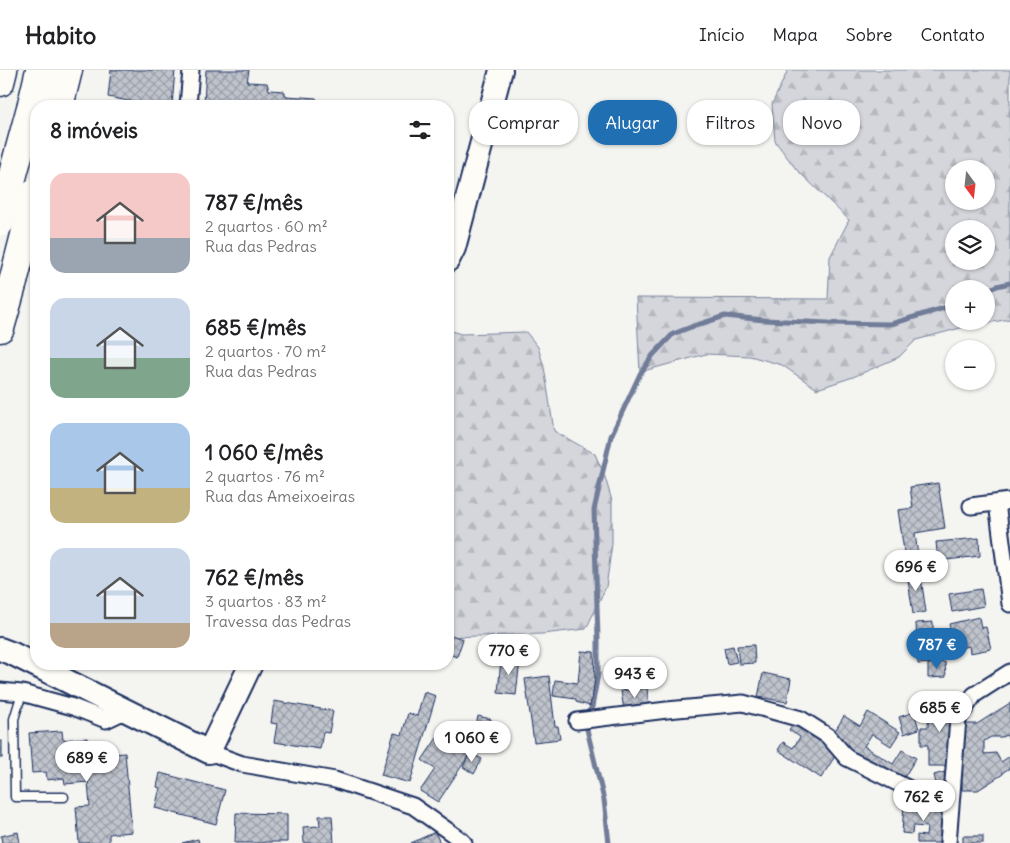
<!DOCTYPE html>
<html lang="pt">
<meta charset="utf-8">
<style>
body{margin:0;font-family:Delius,sans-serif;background:#f6f6f6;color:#202124;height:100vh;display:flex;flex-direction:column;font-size:19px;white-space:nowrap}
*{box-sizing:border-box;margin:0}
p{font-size:16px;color:#757577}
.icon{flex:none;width:28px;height:28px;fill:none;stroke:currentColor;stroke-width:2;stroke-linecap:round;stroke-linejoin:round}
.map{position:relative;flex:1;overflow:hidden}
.details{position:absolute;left:30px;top:30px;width:424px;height:570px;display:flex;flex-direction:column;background:#fff;border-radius:20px;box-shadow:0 1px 4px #0004}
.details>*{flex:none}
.top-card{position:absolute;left:469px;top:30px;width:466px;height:45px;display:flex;gap:10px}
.needle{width:32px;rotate:165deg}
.controls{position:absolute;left:945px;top:90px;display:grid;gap:10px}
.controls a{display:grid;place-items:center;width:50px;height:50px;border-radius:50%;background:#fff;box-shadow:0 1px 4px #0004;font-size:25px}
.price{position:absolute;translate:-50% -42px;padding:0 11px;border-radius:18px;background:#fff;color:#222;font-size:16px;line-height:32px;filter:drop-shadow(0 1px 2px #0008)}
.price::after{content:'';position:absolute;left:50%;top:30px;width:15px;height:11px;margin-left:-8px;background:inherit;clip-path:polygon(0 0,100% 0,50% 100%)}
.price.on{background:#1f6fb2;color:#fff}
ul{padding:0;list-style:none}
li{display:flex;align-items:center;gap:15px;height:125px;padding:0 20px}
li span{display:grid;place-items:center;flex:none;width:140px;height:100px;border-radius:15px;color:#555}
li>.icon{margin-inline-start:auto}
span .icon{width:60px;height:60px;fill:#fffc;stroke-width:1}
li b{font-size:21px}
h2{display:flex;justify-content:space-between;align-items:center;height:60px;padding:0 20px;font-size:21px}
.chip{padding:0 18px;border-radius:20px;background:#fff;box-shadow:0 1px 4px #0004;font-size:18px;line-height:45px}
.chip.on{background:#1f6fb2;color:#fff}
header{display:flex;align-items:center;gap:30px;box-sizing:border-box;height:70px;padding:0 25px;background:#fff;border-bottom:1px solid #e0e0e0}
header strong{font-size:24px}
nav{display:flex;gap:28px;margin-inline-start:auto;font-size:18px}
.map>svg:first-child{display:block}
.forest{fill:url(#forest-firs);stroke:#78829c;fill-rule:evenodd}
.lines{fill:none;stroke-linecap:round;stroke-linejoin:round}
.stream{stroke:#717c98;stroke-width:5}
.building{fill:url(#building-cross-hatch);stroke:#1b2f5e}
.service-casing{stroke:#1b2f5e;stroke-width:11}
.minor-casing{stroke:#1b2f5e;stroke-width:19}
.secondary-casing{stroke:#1b2f5e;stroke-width:26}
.motorway-casing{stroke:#1b2f5e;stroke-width:31}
.service{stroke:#fdfcf7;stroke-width:8}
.minor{stroke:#fdfcf7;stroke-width:15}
.secondary{stroke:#fdfcf7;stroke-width:22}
.motorway{stroke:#fdfcf7;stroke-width:28}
.motorway-bridge-casing{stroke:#1b2f5e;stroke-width:31;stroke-linecap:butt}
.motorway-bridge{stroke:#fdfcf7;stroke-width:28}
</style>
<header>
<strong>Habito</strong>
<nav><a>Início</a><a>Mapa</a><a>Sobre</a><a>Contato</a></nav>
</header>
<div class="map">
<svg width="1010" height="773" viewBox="0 0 1010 773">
<defs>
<pattern id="forest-firs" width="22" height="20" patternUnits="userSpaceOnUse" patternTransform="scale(1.25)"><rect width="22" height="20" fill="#d4d6db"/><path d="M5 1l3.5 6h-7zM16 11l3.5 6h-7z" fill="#b5b8be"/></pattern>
<pattern id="building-cross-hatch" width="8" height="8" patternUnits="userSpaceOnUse" patternTransform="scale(1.25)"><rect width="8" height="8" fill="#bfc3cc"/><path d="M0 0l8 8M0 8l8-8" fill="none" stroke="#9a9fa9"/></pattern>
</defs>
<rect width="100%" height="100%" fill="#f4f4f1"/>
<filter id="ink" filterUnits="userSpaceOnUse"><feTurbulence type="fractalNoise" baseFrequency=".02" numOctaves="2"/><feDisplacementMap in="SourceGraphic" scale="10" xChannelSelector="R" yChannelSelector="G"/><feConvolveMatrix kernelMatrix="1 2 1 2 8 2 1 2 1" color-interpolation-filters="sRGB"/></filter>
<g filter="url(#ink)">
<g class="forest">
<path d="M788 0H1010V249L964 257 916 270 899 287 853 307 817 319 782 295 750 286 706 284 640 302 636 228 828 229 830 187 849 150 796 99 775 71 772 34ZM954 99H986V131H954ZM954 159H986V191H954ZM954 219H986V251H954Z"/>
<path d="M448 260 461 264 526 262 538 277 544 297 554 361 595 384 605 407 612 431V474L606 517 586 559 542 564 448 567Z"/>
</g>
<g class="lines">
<g class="stream">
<path d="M986 221 997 216 1010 213"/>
<path d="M609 773 604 730 584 647 592 637 598 604V568L594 440 611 366 640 304 653 285 673 264 691 257 725 246 764 250 828 253 891 254 954 235"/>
</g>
</g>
<g class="building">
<path d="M111 0H175L172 36H154L108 27Z"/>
<path d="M206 0H249L247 12 267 13 269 20 284 21 286 26 316 28 319 36H214L204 32Z"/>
<path d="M938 413 945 458 915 463 918 486 922 485 924 500 907 502 898 440 913 438 910 417Z"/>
<path d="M979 468 980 486 938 491 936 472Z"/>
<path d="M920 501 926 542 913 544 907 503Z"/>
<path d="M981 519 984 536 952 542 949 524Z"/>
<path d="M979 547 981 558 986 557 991 579 970 583 969 576 955 579 949 554Z"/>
<path d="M933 552V569L930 570 931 593 918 594 916 553Z"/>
<path d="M448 564 463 569 457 587 448 584Z"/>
<path d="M754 575 755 593 739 594 737 576Z"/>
<path d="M733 576 737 592 727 594 724 578Z"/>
<path d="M581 581 594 582 595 608 592 630H591L590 636 576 632V629L553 626 555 610 578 613Z"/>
<path d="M501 588 520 590 516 625 498 623Z"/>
<path d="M945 592 946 607 928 608V594Z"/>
<path d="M336 594H350V598L336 596Z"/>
<path d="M763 603 791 609 787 632 758 627Z"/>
<path d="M549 606 555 656H558L560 669 534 672 525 609Z"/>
<path d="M647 618 649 636 624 640 621 621Z"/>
<path d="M424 622 436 626 410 713 381 705 394 663 402 665 408 643 417 646Z"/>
<path d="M945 626H953V696H928V675H921V657H928L929 631H945Z"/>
<path d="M274 631 333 641 329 663 323 662 320 679 274 672 277 654 271 653Z"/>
<path d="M1010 633V670L1006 665 1002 667H991L984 671V684L996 683 1001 692 1010 686V698L1003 702V704L978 720H962L961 654H977Z"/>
<path d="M868 642 900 662 891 676 872 664 864 676 893 694 902 680 916 688 900 714 829 671 844 646 860 656Z"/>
<path d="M914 642 919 659 904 664 899 647Z"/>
<path d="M478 646 491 649 487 664 475 661Z"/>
<path d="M795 651 839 680 821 708 778 680 783 672 793 678 800 667 789 660Z"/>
<path d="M62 661 63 670 87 668 89 686 125 683 132 762 109 764V773H79L76 737 90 736 88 712 65 714 64 708 47 710 46 702 32 703 29 663Z"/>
<path d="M441 662 447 666 445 669 469 685 438 732 420 721 435 699 422 690Z"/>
<rect x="0" y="671" width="2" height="17"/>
<path d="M470 683 482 689 474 704 463 697Z"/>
<path d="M945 702 949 715 937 718 934 705Z"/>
<path d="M160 703 225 720 216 754 155 738 160 718 157 717Z"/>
<path d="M904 734 944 737 941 773H917V765L926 766 927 757 913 756 912 764 902 763Z"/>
<path d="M236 743 287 744V772H264V773H235Z"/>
<path d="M319 746H332L334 773H304L303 757 320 756Z"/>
<path d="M18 762 20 773H2L1 766Z"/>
<path d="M435 762 440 773H411Z"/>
<rect x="963" y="766" width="20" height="7"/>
<path d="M198 769 199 773H182Z"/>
</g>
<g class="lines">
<g class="service-casing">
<path id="service" d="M22 623 14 649 15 727H64"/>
</g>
<g class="minor-casing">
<g id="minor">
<path d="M188 36 191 0"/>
<path d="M997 433 1010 534"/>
<path d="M971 436 1010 431"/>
<path d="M0 621 22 623 73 637 106 650 125 641"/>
<path d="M577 651 667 640 743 633 801 649 828 666 847 688 950 739"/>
<path d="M209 682 242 694 335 710 413 736 461 770 464 773"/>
<path d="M948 773 958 649 974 625 1010 602"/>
</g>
</g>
<g class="secondary-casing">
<g id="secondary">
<path d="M448 190 454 178 501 0"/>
<path d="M0 579 13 584 209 682 251 594"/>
</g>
</g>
<g class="motorway-casing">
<g id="motorway">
<path d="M0 12 3 0"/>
<path d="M32 34 40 0"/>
<path d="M59 36 68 0"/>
<path d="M0 258 13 212"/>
</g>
</g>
<use href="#service" class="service"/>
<use href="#minor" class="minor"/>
<use href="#secondary" class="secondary"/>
<use href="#motorway" class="motorway"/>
<g class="motorway-bridge-casing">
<g id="motorway-bridge">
<path d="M0 152 32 34"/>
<path d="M13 212 36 122"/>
</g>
</g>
<use href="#motorway-bridge" class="motorway-bridge"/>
</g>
</g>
</svg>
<div class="controls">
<a><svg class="needle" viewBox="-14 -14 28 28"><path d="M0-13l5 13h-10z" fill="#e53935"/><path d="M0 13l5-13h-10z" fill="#757577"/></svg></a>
<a><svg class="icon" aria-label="layers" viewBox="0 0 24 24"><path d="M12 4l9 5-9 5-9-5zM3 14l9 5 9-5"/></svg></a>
<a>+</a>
<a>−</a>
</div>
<b class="price" style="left:916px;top:522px">696 €</b>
<b class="price on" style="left:937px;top:600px">787 €</b>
<b class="price" style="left:509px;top:606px">770 €</b>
<b class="price" style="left:635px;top:629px">943 €</b>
<b class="price" style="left:940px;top:663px">685 €</b>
<b class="price" style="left:472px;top:693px">1 060 €</b>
<b class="price" style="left:87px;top:713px">689 €</b>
<b class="price" style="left:924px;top:752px">762 €</b>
<div class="top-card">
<a class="chip">Comprar</a>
<a class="chip on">Alugar</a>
<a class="chip">Filtros</a>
<a class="chip">Novo</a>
</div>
<section class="details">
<h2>8 imóveis<svg class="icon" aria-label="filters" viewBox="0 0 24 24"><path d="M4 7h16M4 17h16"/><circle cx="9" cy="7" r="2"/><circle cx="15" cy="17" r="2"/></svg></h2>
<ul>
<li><span style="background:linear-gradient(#f6c9c9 65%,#9aa5b1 0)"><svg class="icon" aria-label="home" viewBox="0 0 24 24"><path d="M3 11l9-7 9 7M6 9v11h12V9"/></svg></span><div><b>787 €/mês</b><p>2 quartos · 60 m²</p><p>Rua das Pedras</p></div></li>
<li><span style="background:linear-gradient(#c9d6e8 60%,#7fa58c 0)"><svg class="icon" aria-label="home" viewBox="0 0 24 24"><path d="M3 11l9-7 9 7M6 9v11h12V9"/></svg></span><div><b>685 €/mês</b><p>2 quartos · 70 m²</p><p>Rua das Pedras</p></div></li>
<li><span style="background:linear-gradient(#a9c7e8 65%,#c2b280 0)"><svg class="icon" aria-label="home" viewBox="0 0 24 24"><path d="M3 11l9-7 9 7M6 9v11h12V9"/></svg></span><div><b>1 060 €/mês</b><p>2 quartos · 76 m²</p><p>Rua das Ameixoeiras</p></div></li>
<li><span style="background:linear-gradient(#c9d6e8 75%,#b9a48a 0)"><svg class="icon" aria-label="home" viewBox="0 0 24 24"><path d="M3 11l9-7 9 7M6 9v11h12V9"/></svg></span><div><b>762 €/mês</b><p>3 quartos · 83 m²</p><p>Travessa das Pedras</p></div></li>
</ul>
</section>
</div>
